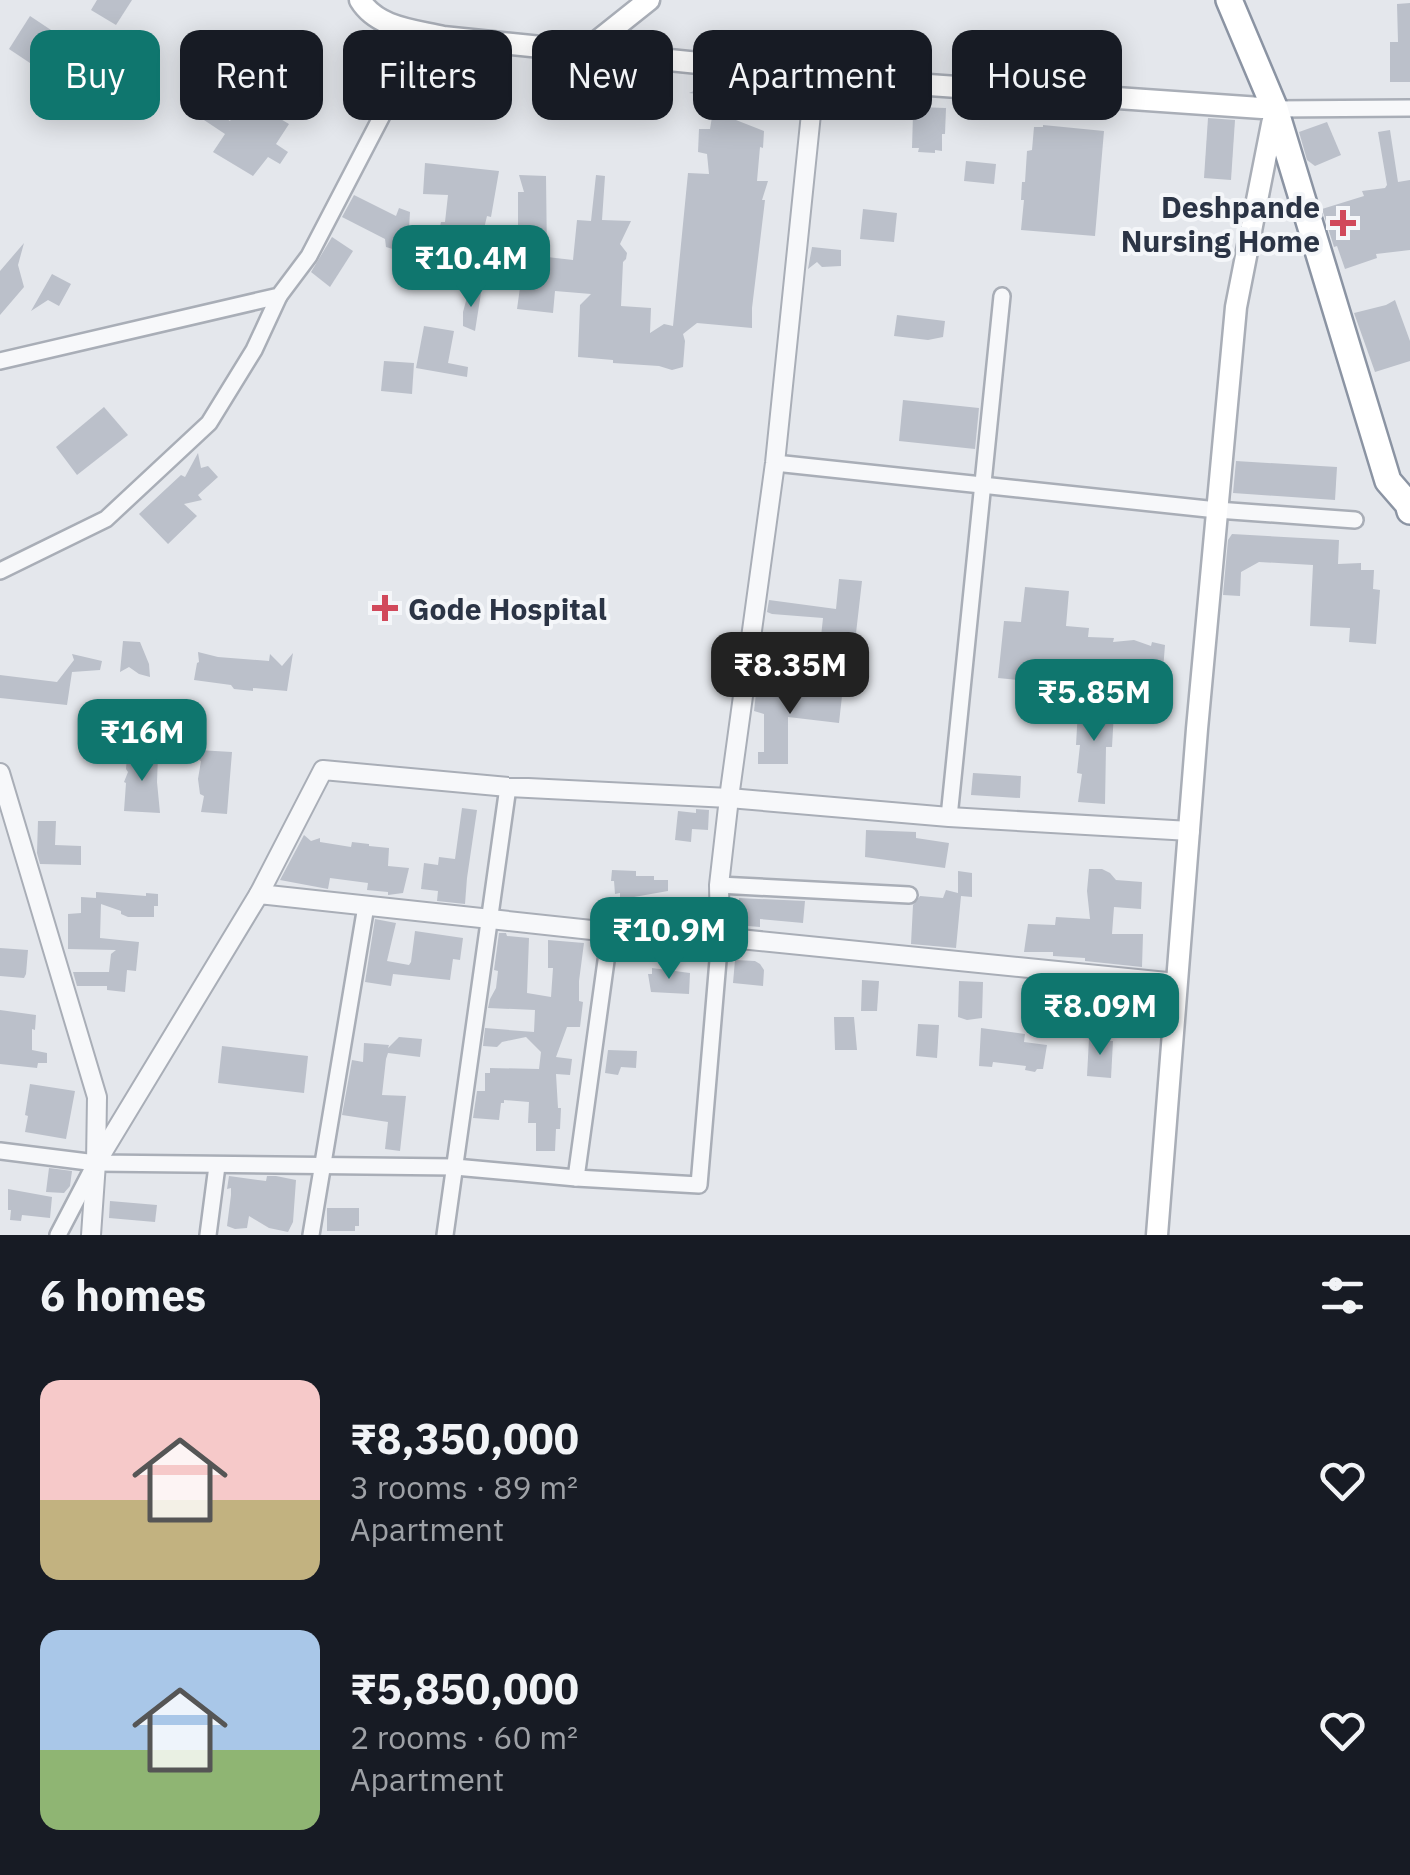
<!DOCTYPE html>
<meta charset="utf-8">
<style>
body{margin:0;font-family:"IBM Plex Sans",sans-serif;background:#242831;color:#f1f3f6;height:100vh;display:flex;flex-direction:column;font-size:38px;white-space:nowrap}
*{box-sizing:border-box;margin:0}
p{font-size:32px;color:#9ea1a6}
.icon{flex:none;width:55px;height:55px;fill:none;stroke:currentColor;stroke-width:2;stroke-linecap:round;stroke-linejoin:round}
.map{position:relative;height:1235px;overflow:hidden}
.side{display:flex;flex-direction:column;background:#171b24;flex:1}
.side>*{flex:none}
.banner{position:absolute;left:30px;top:30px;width:1350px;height:90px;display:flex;gap:20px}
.price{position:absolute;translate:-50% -85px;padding:0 22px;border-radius:20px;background:#0f766e;color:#fff;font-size:32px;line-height:65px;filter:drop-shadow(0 2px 5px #0008)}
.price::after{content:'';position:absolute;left:50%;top:60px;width:30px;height:22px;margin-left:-15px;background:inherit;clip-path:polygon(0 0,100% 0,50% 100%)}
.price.on{background:#222;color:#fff}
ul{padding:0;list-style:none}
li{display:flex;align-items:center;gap:30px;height:250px;padding:0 40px}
li span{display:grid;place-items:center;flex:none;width:280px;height:200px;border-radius:20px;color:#555}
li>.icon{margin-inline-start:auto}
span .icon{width:120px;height:120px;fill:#fffc;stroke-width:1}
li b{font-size:42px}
h2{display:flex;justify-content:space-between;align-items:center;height:120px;padding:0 40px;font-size:42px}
.pill{padding:0 35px;border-radius:20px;background:#171b24;box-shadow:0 5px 25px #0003;font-size:35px;line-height:90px}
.pill.on{background:#0f766e;color:#fff}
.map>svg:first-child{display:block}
.building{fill:#bbc0ca}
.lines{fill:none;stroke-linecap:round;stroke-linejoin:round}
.minor-casing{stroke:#a9aeb7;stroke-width:20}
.tertiary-casing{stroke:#a9aeb7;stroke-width:22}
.secondary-casing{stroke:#a9aeb7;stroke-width:25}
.trunk-casing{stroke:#8b94a3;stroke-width:30}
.minor{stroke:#f7f8fa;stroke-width:15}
.tertiary{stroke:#f7f8fa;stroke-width:18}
.secondary{stroke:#fff;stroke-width:20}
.trunk{stroke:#fff;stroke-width:25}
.poi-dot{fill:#d1495b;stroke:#f4f6f9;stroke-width:4}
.labels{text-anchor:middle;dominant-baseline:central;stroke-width:8;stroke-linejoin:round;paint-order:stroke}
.poi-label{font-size:30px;font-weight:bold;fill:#2b3445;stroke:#f4f6f9;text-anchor:end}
</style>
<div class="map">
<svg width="1410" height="1235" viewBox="0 0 1410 1235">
<rect width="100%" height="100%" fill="#e4e7ec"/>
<g class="building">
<path d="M97 0H132L116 25 91 10Z"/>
<path d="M1410 3V82H1390V42H1398L1397 4Z"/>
<path d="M30 16 60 36 39 69 9 49Z"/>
<path d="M560 63 578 65 575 108 545 106 546 98Z"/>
<path d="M705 77 777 85 775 101 769 103 768 113 713 109V107L709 106 710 97H707V95L689 93 706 86Z"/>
<path d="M245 98 289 124 276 144 288 152 280 164 268 157 253 176 213 152 225 134 201 118 208 107 230 121Z"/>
<path d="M917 107 946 108 945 134H942V151L935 150V153L918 152 919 148H912L913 114 916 115Z"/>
<path d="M713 111 764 131 763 148 760 147 757 181H768L762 200H765L752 308V328L697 323 683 334 685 341 683 367 672 370 659 366 613 363V360L578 357 580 305 591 294 555 291 553 313 517 309 523 266 530 261 507 263 508 248H514L512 226 518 225V192H524L519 175 546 176 547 257 573 260 577 220 591 221 596 175 605 176 602 220 631 221 620 244 627 253 626 259 623 262 621 306 651 308 650 333 664 324 673 326 688 173 709 174 707 154 698 152 699 129H710Z"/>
<path d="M1208 118 1235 120 1231 180 1204 178Z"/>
<path d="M1327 122 1341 155 1315 166 1307 160 1299 132Z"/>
<path d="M1043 125 1104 131 1095 236 1021 230 1024 200H1021L1022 182H1025L1027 151 1032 150 1034 127H1043Z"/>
<path d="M1390 130 1398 182 1410 180V250L1376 254 1377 258 1345 269 1337 246 1334 247 1322 209 1364 196 1362 191 1385 188 1387 185 1378 132Z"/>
<path d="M966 161 996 164 994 184 964 181Z"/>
<path d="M425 163 499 171 491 217 487 216 478 254H484V264L460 265 458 249 436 245 441 222H445L448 195 423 194Z"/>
<path d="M354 195 396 216 399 208 410 212 409 228 398 234 409 254 386 247 385 239 342 217Z"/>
<path d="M863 209 897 213 894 242 860 239Z"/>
<path d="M332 237 353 251 330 287 311 272Z"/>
<path d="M24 243 18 265 24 287 0 315V271Z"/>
<path d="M812 247 841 250V266L822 267 817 262 808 269Z"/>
<path d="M52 274 71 284 59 306 48 300 31 311Z"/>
<path d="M469 290 481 293 475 331 463 326V312Z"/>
<path d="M1395 300 1410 341V361L1375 372 1354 313 1386 305Z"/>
<path d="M897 315 945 321 943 337 928 340 894 336Z"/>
<path d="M424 326 454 331 448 363 468 367 467 377 416 368Z"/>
<path d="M384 361 414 363 412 394 381 391Z"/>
<path d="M903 400 979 408 975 449 899 441Z"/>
<path d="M104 407 128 435 77 475 56 447Z"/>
<path d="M198 453 201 468 208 466 218 477 198 495 202 500 184 504 197 516 168 544 139 514 181 475 185 477Z"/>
<path d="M1236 461 1337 467 1335 500 1233 493Z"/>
<path d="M1232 534 1339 540 1338 564 1361 563V570H1374L1373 589 1380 590 1376 644 1349 642 1350 628 1310 626 1313 565 1259 562 1241 572 1240 596 1223 595 1228 540Z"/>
<path d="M839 579 862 581 852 668 813 664 815 646H820L823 618 772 614 767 612 769 600 836 609Z"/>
<path d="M1025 587 1069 591 1066 626 1089 628 1088 637 1114 638 1113 642 1134 640 1151 646 1152 642 1165 645 1162 683 1122 677 1121 672 1085 670 1083 686 998 678 1004 621 1021 622Z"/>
<path d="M123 641 140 642 149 664 150 677 139 674 129 667 120 672Z"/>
<path d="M198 652 218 657 269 661 270 654 282 666 293 653 287 691 253 688V691L234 689 231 685 194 680 197 663 199 662Z"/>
<path d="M72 654 102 661 100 670 72 672 67 705 0 698V675L57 682 74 660Z"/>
<path d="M757 685 842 696 839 723 788 717V764H758V752H764V714L754 711Z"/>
<path d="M1079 692 1115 694 1112 747H1106L1105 804 1078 802 1082 774 1077 773 1080 745H1076Z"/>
<path d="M128 741 136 757 158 756 157 782 160 813 124 811 126 783 124 782 128 772 126 769Z"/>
<path d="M198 750 232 752 227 814 201 812 204 796 200 794 198 779 201 761 197 759Z"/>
<path d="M973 773 1021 776 1020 798 971 795Z"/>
<path d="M462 808 477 810 467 878 465 904 437 901 438 891 421 889 424 863 438 865 439 857 455 859Z"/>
<path d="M696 809 709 810 708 830 692 829 691 842 675 840 678 811 696 813Z"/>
<path d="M38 821H56L55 845 81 846V865L40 864 37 853Z"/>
<path d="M866 830 916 832V838L949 843 945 868 865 857Z"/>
<path d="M304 835 311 841 320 838V842L351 847 352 842 369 844V846L389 848 388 866 409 868 403 893 388 895V892L367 890 368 883 330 878 328 889 280 880Z"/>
<path d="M1089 869H1102L1110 873 1116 880 1142 882 1141 909 1114 907 1112 934H1143L1142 967 1085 961V958L1053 956V952H1024L1028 924 1055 925 1056 917 1090 919 1087 891Z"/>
<path d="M612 870 636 871V876H654V880H668V891L634 897 680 913V917L641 914V911L626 912 630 898 620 900V893L615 894 614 881H611Z"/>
<path d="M958 871 972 873V897L961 896 956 948 911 944 913 905 920 896 943 898 946 890 958 893Z"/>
<path d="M96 892 146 896V893L158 894V906H154V917H128L121 914V911L101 904 100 938 139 942 136 971 127 970 125 992 107 990V986H77L73 972H109L111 954 116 950 68 949V914L81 913V897L96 898Z"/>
<path d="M739 898 805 901 803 923 760 919V927L736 925Z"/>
<path d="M375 919 396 923 387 961 409 965 411 962 415 931 463 938 460 960 453 959 450 980 393 974 391 986 365 982Z"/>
<path d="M499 933H506L507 936 529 938 527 993 551 997 553 968H548V940L584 943 579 981V1001L583 1002 580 1027H567L556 1057 572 1059 570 1075 556 1074 558 1108H561L560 1129H556L555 1151H536V1123H528L529 1102 504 1100V1103H501L499 1120 473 1118 477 1091H485V1073H490V1068L539 1069 541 1052 526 1037 502 1042 497 1047 483 1046 485 1028 534 1032 535 1010 488 1008 490 999 496 988 498 971 494 970Z"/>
<path d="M0 948 28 950 26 974 24 978 0 976Z"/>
<path d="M735 960 755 961 760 964 764 970 763 986 733 983Z"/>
<path d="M652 968 690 973 689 994 651 992 648 974H652Z"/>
<path d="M862 980 879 981 877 1011H861Z"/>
<path d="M959 981 983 982 982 1018 967 1020 958 1017Z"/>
<path d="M0 1010 36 1015 35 1030 32 1029V1050L47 1053V1063H38L37 1068 0 1064Z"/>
<path d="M834 1017H854L857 1050H835Z"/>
<path d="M918 1024 939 1025 937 1058 916 1056Z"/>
<path d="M981 1028 1025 1034 1024 1042 1047 1045 1043 1069H1037L1035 1072 1025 1070 1026 1066 993 1062 992 1067 979 1066Z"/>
<path d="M399 1037 422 1039 420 1057 388 1053 386 1059 382 1095 406 1096 400 1151 385 1149 388 1122 342 1115 352 1060 363 1062 364 1043 389 1045 388 1048Z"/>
<path d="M1089 1039 1113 1041 1111 1078 1087 1076Z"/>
<path d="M222 1046 308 1056 304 1093 218 1083Z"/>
<path d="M608 1050 637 1051 636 1068 621 1067 618 1075 605 1073Z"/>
<path d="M30 1084 75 1091 66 1139 25 1132 28 1116 25 1115Z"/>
<path d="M49 1168 72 1171 70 1186 64 1193 46 1192Z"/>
<path d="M229 1176 266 1181 267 1176H276L296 1180 293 1222 288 1232 269 1228 249 1216 247 1228 235 1229 227 1226 231 1195V1188L227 1189Z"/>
<path d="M8 1189 52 1197 50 1218 22 1215 21 1221 10 1220 11 1210H8Z"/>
<path d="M110 1201 157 1205 155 1222 109 1218Z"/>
<path d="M327 1208H359V1226H355V1231H327Z"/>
</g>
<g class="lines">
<g class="minor-casing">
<g id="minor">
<path d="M1275 109 1410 108"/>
<path d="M0 361 279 296 309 256 425 33"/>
<path d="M775 463 1217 510 1355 520"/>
<path d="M0 571 106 519 209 423 254 350 279 296"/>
<path d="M949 817 1002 296"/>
<path d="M719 885 909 895"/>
<path d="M610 932 576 1178 699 1185 720 937"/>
<path d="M0 1151 96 1163 455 1167 576 1178"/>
<path d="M58 1235 94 1166"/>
<path d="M208 1235 217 1166"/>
<path d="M311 1235 366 906"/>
<path d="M445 1235 508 787"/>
</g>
</g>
<g class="tertiary-casing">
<g id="tertiary">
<path d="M0 773 97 1097 96 1163 91 1235"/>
<path d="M259 894 323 770 508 787 729 798 949 817 1190 831"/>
<path d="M720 937 719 885 729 798 775 463 815 75"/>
<path d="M96 1163 259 894 610 932 720 937 1177 983"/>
</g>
</g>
<g class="secondary-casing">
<g id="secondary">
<path d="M360 0C377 28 414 30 443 37L886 82 1275 109 1236 307 1197 729 1157 1235"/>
<path d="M585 51 649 0"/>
</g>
</g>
<g class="trunk-casing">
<path id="trunk" d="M1229 0 1275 109 1388 481 1408 504 1410 511"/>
</g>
<use href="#minor" class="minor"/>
<use href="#tertiary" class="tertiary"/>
<use href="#secondary" class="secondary"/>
<use href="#trunk" class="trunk"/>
</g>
<g class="poi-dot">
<path d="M1338 208h10v10h10v10h-10v10h-10v-10h-10v-10h10z"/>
<path d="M380 593h10v10h10v10h-10v10h-10v-10h-10v-10h10z"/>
</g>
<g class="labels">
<g class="poi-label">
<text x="1320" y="206">Deshpande<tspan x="1320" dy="34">Nursing Home</tspan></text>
<text x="408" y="608" text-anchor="start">Gode Hospital</text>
</g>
</g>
</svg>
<b class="price" style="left:471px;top:310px">₹10.4M</b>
<b class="price on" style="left:790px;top:717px">₹8.35M</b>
<b class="price" style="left:1094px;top:744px">₹5.85M</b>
<b class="price" style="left:142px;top:784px">₹16M</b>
<b class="price" style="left:669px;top:982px">₹10.9M</b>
<b class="price" style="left:1100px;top:1058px">₹8.09M</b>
<div class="banner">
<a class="pill on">Buy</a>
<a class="pill">Rent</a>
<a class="pill">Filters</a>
<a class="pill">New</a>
<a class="pill">Apartment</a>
<a class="pill">House</a>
</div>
</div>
<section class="side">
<h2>6 homes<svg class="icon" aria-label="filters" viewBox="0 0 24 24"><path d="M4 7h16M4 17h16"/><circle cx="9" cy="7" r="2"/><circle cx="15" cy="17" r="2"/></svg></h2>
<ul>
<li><span style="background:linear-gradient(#f6c9c9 60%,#c2b280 0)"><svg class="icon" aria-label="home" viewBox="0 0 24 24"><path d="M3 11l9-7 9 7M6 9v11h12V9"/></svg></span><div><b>₹8,350,000</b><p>3 rooms · 89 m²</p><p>Apartment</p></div><svg class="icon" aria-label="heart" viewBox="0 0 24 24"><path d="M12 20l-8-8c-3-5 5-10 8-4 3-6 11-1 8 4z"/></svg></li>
<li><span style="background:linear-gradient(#a9c7e8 60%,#8fb573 0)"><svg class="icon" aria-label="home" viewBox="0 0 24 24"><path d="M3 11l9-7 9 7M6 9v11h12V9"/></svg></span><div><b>₹5,850,000</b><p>2 rooms · 60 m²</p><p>Apartment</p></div><svg class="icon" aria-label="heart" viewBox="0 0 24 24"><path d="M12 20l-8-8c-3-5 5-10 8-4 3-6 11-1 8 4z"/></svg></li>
</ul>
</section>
